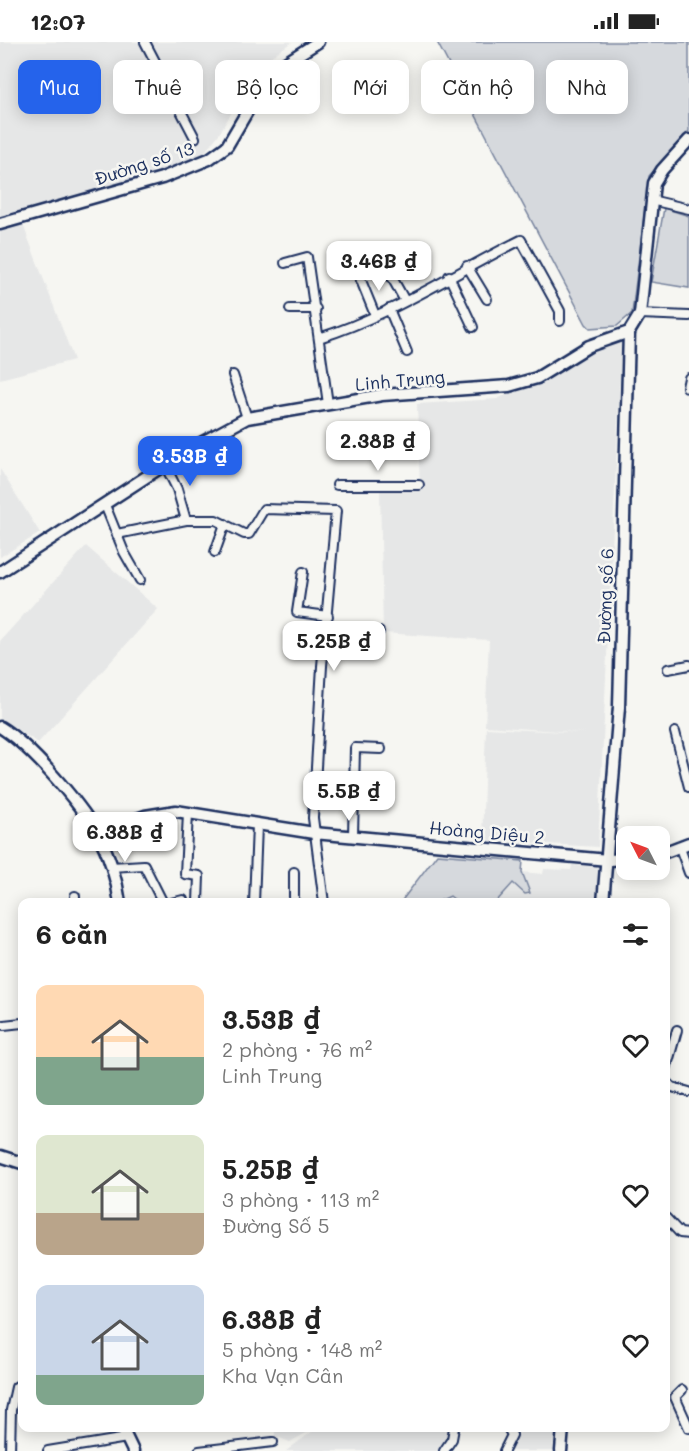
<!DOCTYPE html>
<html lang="vi">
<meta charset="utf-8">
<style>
body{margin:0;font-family:Mali,sans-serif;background:#f6f6f6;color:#222;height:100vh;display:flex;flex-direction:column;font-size:22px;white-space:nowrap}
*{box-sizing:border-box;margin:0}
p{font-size:20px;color:#767676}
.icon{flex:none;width:33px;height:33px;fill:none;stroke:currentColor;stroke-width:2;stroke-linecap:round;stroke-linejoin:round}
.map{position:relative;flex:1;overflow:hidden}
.details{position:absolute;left:18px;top:856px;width:652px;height:534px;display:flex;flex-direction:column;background:#fff;border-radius:12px;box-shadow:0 3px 15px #0003}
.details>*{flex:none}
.top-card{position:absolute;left:18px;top:18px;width:654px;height:54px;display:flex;gap:12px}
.needle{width:39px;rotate:312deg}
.tools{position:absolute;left:616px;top:784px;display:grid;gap:12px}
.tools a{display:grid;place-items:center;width:54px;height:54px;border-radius:12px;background:#fff;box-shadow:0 3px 15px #0003;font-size:30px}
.price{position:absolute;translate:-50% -51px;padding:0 14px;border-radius:12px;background:#fff;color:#222;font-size:20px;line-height:39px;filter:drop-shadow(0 2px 3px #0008)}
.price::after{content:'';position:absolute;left:50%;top:36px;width:18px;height:14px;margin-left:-9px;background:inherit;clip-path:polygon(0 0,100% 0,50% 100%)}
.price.on{background:#2563eb;color:#fff}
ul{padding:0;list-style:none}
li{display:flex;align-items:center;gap:18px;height:150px;padding:0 18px}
li span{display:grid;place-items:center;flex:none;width:168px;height:120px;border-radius:12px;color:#555}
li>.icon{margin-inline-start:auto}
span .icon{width:72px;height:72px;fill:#fffc;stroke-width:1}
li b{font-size:26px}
h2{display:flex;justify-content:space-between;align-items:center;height:72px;padding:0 18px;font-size:26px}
.pill{padding:0 21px;border-radius:12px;background:#fff;box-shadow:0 3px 15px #0003;font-size:21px;line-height:54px}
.pill.on{background:#2563eb;color:#fff}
.status{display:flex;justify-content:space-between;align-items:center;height:42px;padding:0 30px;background:#fff;direction:ltr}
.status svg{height:16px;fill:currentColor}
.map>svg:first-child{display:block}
.built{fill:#e6e7e7}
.green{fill:#d6d9dd;stroke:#78849e;stroke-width:1.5}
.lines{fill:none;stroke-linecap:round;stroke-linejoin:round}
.street-casing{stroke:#1b2f5e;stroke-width:12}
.secondary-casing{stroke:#1b2f5e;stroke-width:15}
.street{stroke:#f6f6f2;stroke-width:8}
.secondary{stroke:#f6f6f2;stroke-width:10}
.labels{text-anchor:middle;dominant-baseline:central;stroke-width:5;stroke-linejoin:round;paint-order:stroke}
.street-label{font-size:18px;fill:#1b2f5e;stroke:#f6f6f2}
</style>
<div class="status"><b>12:07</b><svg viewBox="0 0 49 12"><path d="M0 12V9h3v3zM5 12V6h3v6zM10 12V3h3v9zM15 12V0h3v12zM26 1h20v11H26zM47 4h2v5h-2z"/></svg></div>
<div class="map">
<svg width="689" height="1409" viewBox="0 0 689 1409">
<rect width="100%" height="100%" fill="#f6f6f2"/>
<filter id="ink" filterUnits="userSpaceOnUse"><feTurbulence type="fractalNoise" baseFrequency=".0167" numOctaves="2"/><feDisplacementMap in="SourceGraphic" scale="12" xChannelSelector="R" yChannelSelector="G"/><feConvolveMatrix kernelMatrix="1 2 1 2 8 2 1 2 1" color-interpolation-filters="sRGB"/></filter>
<g filter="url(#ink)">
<g class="built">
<path d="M0 0H292L260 22 219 92 200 116 19 172 74 318 0 337Z"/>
<path d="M622 295 598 805 482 798 486 686 586 691 485 684 489 598 383 591 380 447 420 445 417 362 497 357 530 342 597 304Z"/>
<path d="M0 427 40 491 0 515Z"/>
<path d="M86 504 158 567 38 701 0 676V599Z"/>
<path d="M437 812 523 819 522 830 543 832 544 827 571 828 572 823 604 826 598 861H399Z"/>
<path d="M275 1386H315L290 1400 275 1394Z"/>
<path d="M317 1386H452L449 1397 441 1409H286Z"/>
<path d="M519 1386H555L553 1409H510L521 1388Z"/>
</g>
<g class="green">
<path d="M437 0H689V89L649 134 632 271 617 284 590 286 586 282Z"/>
<path d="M664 166 689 174V246L651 240Z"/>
<path d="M437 812 523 819 522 830 530 851 525 852 513 841 495 861H459L450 854 435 861H400Z"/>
</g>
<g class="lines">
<g class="street-casing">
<g id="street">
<path d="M145 0 195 96"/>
<path d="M651 158 689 167"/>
<path d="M401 209 390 216 385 223 405 259"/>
<path d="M285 221 307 215 328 362"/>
<path d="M467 224 487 257"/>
<path d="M449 234 473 285"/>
<path d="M360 236 375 273"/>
<path d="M290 267H316"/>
<path d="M389 267 407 310"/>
<path d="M640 272 689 274"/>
<path d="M319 296C390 274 454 231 521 198L560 269V279"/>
<path d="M233 333 247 376"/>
<path d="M687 345 689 336"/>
<path d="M165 423 177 447 186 478"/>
<path d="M337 443H419"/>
<path d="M105 463 124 510 140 538"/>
<path d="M117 492 186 478H216L244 492H249L264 467 336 469 322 624 313 776 324 861"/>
<path d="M215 510 225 482"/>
<path d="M303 530 297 570 328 574"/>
<path d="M327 586 379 590"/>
<path d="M668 627 689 623"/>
<path d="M675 690 689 745"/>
<path d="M188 771 185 832 199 834 198 861"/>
<path d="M353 794 355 706 381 707"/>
<path d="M680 806 689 831"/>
<path d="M111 825 144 823 163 861"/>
<path d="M294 830V861"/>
<path d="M75 854V861"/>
<path d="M171 861 183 858"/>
<path d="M254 861 257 783"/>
<path d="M4 983 22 981"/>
<path d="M666 1027 677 988"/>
<path d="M666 1039 672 1045 689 1050"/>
<path d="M666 1176 680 1191 689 1192"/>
<path d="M682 1348 675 1355 689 1386"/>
<path d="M10 1409 11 1368 16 1345 22 1341"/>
<path d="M48 1409 127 1396"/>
<path d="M199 1409 273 1400"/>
<path d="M444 1409 452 1397 454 1386"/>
<path d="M504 1409 512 1393 508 1386"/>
</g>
</g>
<g class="secondary-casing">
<g id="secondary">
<path d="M0 182 162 136 209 117 227 104 258 51 279 25 318 0"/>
<path d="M0 530 186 409 247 376 382 353 509 344 537 336 589 304 629 290 640 272 654 141 662 128 689 98"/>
<path d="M0 685C31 704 78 759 97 791 109 811 117 838 120 861"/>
<path d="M98 791 145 774 176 769 314 791 608 818 627 817"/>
<path d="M660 812 689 801"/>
<path d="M603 861 619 665 629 290"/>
<path d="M0 1114 22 1121"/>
<path d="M122 1386 133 1409"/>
<path d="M561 1409 563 1386"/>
</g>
</g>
<use href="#street" class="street"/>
<use href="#secondary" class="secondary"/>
</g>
</g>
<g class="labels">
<g class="street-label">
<text transform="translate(144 121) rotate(-18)">Đường số 13</text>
<text transform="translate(400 338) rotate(-5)">Linh Trung</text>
<text transform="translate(605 554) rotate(-88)">Đường số 6</text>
<text transform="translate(487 790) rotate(5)">Hoàng Diệu 2</text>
</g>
</g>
</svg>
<div class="tools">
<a><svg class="needle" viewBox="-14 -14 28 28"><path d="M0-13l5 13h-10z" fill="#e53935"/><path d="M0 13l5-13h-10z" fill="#767676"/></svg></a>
</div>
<b class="price" style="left:379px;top:250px">3.46B ₫</b>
<b class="price" style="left:378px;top:430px">2.38B ₫</b>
<b class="price on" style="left:190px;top:445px">3.53B ₫</b>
<b class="price" style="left:334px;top:630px">5.25B ₫</b>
<b class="price" style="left:349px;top:780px">5.5B ₫</b>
<b class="price" style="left:125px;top:821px">6.38B ₫</b>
<div class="top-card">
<a class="pill on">Mua</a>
<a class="pill">Thuê</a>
<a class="pill">Bộ lọc</a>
<a class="pill">Mới</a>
<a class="pill">Căn hộ</a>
<a class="pill">Nhà</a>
</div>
<section class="details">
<h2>6 căn<svg class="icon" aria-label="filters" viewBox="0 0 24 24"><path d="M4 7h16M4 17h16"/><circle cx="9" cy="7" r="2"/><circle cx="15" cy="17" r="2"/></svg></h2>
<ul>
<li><span style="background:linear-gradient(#ffd9b3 60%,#7fa58c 0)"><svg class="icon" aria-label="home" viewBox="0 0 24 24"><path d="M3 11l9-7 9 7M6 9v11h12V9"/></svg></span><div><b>3.53B ₫</b><p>2 phòng · 76 m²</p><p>Linh Trung</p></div><svg class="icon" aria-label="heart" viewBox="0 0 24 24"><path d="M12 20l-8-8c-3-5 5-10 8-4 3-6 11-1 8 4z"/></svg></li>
<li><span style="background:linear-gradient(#dfe7d0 65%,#b9a48a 0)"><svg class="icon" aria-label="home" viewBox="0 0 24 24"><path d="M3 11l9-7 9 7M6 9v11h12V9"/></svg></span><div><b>5.25B ₫</b><p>3 phòng · 113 m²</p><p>Đường Số 5</p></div><svg class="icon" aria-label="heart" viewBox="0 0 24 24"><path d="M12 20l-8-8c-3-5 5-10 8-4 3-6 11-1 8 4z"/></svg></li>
<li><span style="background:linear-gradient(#c9d6e8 75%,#7fa58c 0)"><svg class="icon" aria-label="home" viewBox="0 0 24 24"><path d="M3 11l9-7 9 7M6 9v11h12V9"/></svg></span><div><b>6.38B ₫</b><p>5 phòng · 148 m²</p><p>Kha Vạn Cân</p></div><svg class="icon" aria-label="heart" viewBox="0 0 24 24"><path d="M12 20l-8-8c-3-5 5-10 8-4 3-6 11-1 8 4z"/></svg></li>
</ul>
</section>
</div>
